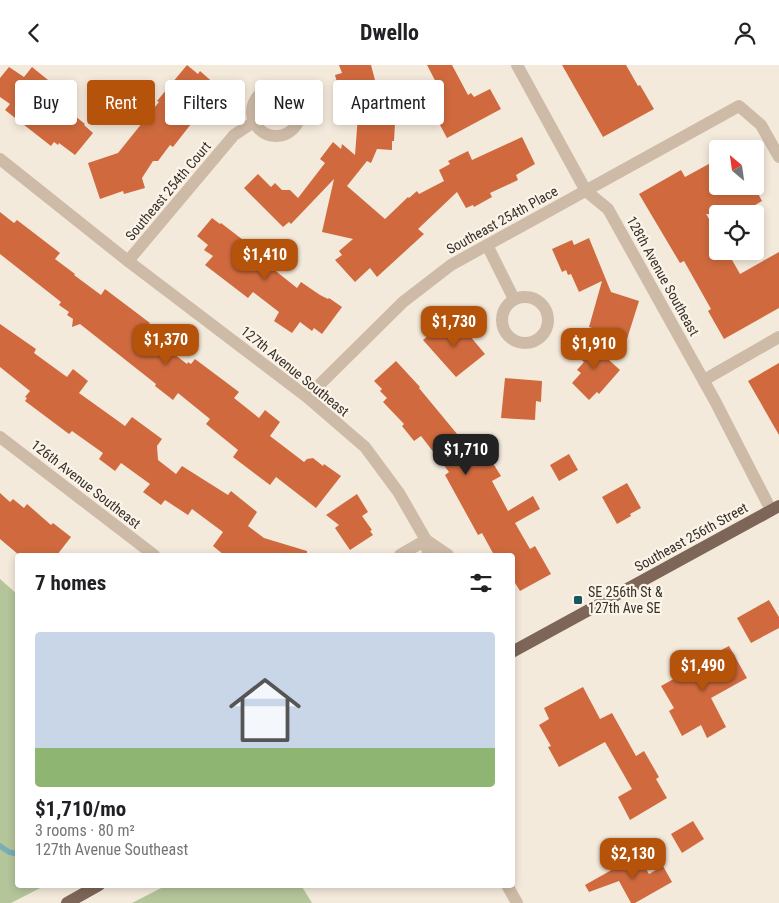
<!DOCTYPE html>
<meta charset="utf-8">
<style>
body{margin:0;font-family:"Roboto Condensed",sans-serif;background:#f6f6f6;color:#202124;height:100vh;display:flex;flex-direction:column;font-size:19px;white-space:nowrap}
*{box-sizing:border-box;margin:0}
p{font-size:16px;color:#757577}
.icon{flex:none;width:28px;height:28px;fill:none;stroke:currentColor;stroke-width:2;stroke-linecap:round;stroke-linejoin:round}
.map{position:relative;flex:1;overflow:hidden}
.panel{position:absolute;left:15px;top:488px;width:500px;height:335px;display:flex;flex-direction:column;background:#fff;border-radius:5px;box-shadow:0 2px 8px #0003}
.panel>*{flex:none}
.banner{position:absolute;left:15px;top:15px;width:500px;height:45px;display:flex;gap:10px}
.needle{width:32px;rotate:331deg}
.controls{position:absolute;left:709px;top:75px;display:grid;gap:10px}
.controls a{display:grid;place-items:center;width:55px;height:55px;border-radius:5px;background:#fff;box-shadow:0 2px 8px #0003;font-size:25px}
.price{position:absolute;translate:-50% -42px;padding:0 11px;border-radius:10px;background:#b45309;color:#fff;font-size:16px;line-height:32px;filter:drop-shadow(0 1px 2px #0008)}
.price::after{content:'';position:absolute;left:50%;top:30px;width:15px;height:11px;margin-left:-8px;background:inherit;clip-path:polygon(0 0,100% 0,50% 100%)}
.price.selected{background:#222;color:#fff}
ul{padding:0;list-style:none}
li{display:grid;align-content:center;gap:10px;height:265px;padding:0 20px}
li+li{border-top:1px solid #e0e0e0}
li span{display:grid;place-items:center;height:155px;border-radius:5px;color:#555}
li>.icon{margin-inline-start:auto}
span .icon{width:90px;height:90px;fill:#fffc;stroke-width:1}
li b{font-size:21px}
h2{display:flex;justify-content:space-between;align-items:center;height:60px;padding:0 20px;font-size:21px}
.chip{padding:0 18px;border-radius:5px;background:#fff;box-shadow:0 2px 8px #0003;font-size:18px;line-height:45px}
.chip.selected{background:#b45309;color:#fff}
header{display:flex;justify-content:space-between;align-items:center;height:65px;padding:0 20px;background:#fff;font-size:22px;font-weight:700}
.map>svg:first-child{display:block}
.green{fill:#b4c59a}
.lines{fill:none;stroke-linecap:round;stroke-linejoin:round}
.stream{stroke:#78aeb4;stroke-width:5.5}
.building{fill:#d06a3e}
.minor{stroke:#cebba7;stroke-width:12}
.major{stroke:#7d6658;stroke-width:12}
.poi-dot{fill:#1a565f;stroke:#fbf4e9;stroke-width:2}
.labels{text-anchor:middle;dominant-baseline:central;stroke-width:4.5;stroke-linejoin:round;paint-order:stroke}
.street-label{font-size:14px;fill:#392e28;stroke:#fbf4e9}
.poi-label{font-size:14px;fill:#392e28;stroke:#fbf4e9;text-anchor:start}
</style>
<header><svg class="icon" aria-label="back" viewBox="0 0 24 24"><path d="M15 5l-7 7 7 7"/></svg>Dwello<svg class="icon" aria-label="person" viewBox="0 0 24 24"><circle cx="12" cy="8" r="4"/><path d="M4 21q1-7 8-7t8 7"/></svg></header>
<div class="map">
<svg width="779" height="838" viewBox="0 0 779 838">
<rect width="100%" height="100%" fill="#f4eadc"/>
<g class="green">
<path d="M0 514 17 529 18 820H46L11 838H0Z"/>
<path d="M167 820H301L312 838H132Z"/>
</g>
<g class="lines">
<path class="stream" d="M0 781 9 787 18 789"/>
</g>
<g class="building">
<path d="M187 0 198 9 200 6 216 20 214 23 215 24 207 34 209 36 173 82 170 80 158 96H153L142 113 145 123 124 129 123 126 100 134 88 98 118 88 159 37 157 36Z"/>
<path d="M339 0H371L375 15 339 26 335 10 342 8Z"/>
<path d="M427 0H452L468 30 471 28 474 32 490 24 501 44 447 73 433 47 442 42 433 26 439 23Z"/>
<path d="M562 0H626L638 21 640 20 654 44 603 72Z"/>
<path d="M9 2 24 12 32 2 53 19 46 28 85 59 84 60 93 68 75 90 59 78 58 80 54 77 51 81 5 45 10 39 0 32V13Z"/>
<path d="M359 37 396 40 394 76H392V85L377 84 371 98 367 96 347 121 385 154 408 132 409 133 417 126 419 129 444 116 439 105 450 99 448 96 468 86 472 95 522 72 535 99 516 110 518 115 490 128 492 132 474 142 473 140 466 143 457 127 418 164 424 169 377 212 370 203 355 217 335 195 342 190 339 186 353 174 322 167 334 114 291 159 289 157 283 162 244 123 258 109 271 122 275 118 282 125H290L298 133 325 98 320 94 333 77 341 84 342 79 355 90Z"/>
<path d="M718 94V121H754L762 136 743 147 740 142 728 149H706L718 169V186H727L740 209 779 187V243L724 274 708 246 711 244 684 196 680 198 639 129 681 105 685 112Z"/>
<path d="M0 147 14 158 17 155 60 188 55 194 75 209 74 210 101 230 105 224 150 258 148 260 165 274 161 279 187 299 188 297 191 299 195 294 239 327 234 333 259 353 265 345 280 357 270 371 304 397 307 394 313 393 323 401 324 399 341 411 316 443 276 412 270 420 233 392 238 385 206 359 210 354 178 328 173 335 155 321 156 319 80 259 72 262 73 254 67 250 69 247 59 240 61 237 0 189Z"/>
<path d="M212 153 220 159 221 158 260 188 257 191 297 223 301 217 320 230 328 234 329 233 342 242 322 269 314 263 312 266 300 257 292 268 274 256 279 247 253 227 248 233 205 200 213 191 204 185 208 180 197 171Z"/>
<path d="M589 173 611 227 639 236 627 274 589 262 602 216 579 227 571 209 568 210 566 205 562 207 552 184 572 175 574 180Z"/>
<path d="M459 258 485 289 456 312 423 275 439 262 442 265 447 260 451 265Z"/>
<path d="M0 259 36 284 34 288 67 312 73 304 88 316 79 328 125 361 132 352 162 374 157 381 158 395 176 409 182 401 228 430 231 426 257 447 248 461 264 473 307 486V490H224L213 481 223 467 192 444 188 450 165 435 161 440 143 427 150 419 121 398 115 406 99 394 103 388 72 366 69 369 25 336 27 333 25 332 30 326 0 302Z"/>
<path d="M592 274 611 292 609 295 620 305 599 329 597 327 589 335 572 318 581 308 577 305 584 297 577 291Z"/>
<path d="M396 296 420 322 419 323 467 381 479 376 501 411 492 416 508 446 533 431 540 444 515 458 530 484 535 481 551 509 520 526 512 513V490H494L482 468 478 470 445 410 449 407 421 371 414 376 402 361 404 359 383 337 387 333 380 326 382 324 374 316Z"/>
<path d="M779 298V370L748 316Z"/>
<path d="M505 313 542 316 541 337 536 336 535 355 501 353Z"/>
<path d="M569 389 578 405 559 416 550 400Z"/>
<path d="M627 418 641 443 630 449 631 451 617 459 602 432Z"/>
<path d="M0 428 10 437 13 434 24 443 27 439 51 460 53 458 71 472 57 490H19L0 474Z"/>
<path d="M357 429 368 447 362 451 372 465 370 466 373 470 350 485 335 463 339 460 326 450Z"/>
<path d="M769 535 779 552V563L751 578 737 553Z"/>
<path d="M729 581 747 613 711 633 726 662 707 673 701 660 682 671 669 646 674 643 661 621 679 611 678 609 687 603Z"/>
<path d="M583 622 600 654 612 648 636 691 644 686 659 712 656 714 667 733 630 755 618 732 632 724 605 677 559 702 548 682 551 681 539 660 549 654 544 643Z"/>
<path d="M693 756 704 774 682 788 671 769Z"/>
<path d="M638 790 649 809 663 801 672 817 635 838H631L619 816 589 827 585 820Z"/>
</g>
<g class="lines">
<g class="minor">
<path d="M517 0 586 126 608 144 715 336 771 445"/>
<circle cx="276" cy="47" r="24"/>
<path d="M0 94 128 196 307 332 365 382 399 428 426 475 428 490"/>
<path d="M487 180 514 234"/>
<path d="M128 196 234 70 254 57"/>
<circle cx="525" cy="255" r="23"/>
<path d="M704 315 779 272"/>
<path d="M307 332 403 237 451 200 739 41 761 60 779 92"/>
<path d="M0 372 154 490"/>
<path d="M426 475 448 490"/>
<path d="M400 490 426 475"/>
<path d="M507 820 517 838"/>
</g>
<g class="major">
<path d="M512 587 779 441"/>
<path d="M67 838 99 820"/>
</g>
</g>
<rect class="poi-dot" x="573" y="530" width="10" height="10" rx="2.5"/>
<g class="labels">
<g class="street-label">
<text transform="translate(168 126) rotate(-50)">Southeast 254th Court</text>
<text transform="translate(502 155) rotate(-29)">Southeast 254th Place</text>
<text transform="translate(663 211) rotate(61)">128th Avenue Southeast</text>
<text transform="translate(295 306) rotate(39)">127th Avenue Southeast</text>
<text transform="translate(86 419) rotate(38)">126th Avenue Southeast</text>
<text transform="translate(691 472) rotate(-29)">Southeast 256th Street</text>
</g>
<g class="poi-label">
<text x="588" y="527">SE 256th St &amp;<tspan x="588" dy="16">127th Ave SE</tspan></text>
</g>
</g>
</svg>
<div class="controls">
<a><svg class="needle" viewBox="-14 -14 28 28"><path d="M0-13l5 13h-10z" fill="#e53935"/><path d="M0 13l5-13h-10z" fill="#757577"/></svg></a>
<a><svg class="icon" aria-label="locate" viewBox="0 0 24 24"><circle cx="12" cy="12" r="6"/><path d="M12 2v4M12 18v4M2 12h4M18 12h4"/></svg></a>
</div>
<b class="price" style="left:265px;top:216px">$1,410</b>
<b class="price" style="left:454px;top:283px">$1,730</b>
<b class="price" style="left:166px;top:301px">$1,370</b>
<b class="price" style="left:594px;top:305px">$1,910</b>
<b class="price selected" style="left:466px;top:411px">$1,710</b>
<b class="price" style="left:703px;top:627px">$1,490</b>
<b class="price" style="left:633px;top:815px">$2,130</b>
<div class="banner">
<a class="chip">Buy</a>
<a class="chip selected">Rent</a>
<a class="chip">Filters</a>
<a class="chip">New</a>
<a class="chip">Apartment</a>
</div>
<section class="panel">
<h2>7 homes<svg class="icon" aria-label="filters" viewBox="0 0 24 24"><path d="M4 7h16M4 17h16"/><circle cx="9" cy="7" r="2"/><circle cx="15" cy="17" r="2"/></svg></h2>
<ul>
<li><span style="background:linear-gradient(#c9d6e8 75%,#8fb573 0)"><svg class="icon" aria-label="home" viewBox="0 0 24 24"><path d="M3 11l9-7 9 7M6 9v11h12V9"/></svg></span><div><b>$1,710/mo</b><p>3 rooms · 80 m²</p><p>127th Avenue Southeast</p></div></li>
</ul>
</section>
</div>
